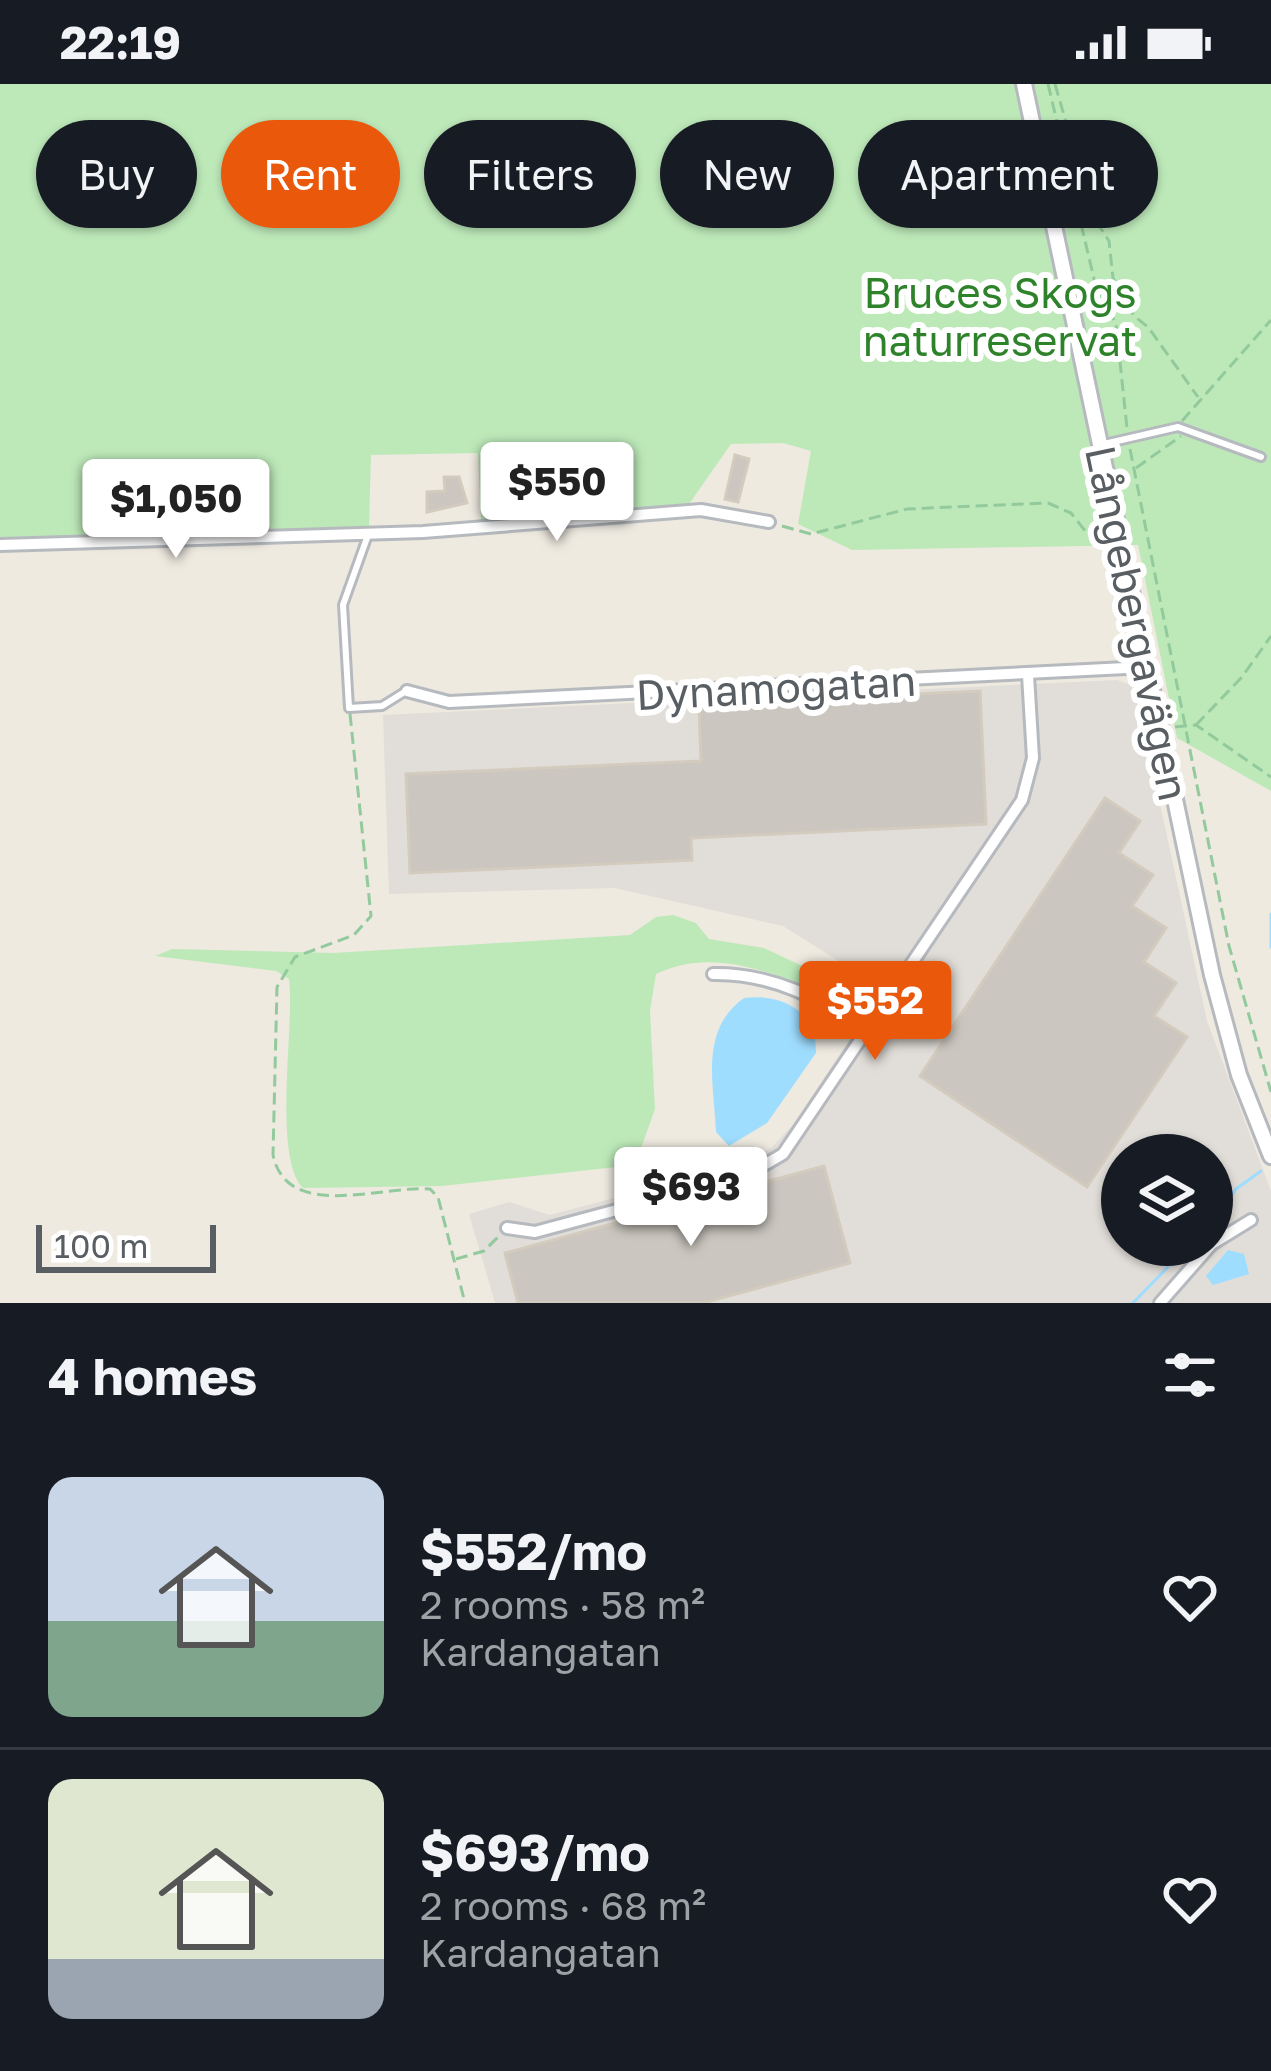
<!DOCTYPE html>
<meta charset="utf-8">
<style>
body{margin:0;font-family:"Golos Text",sans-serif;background:#242831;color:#f1f3f6;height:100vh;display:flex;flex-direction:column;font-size:45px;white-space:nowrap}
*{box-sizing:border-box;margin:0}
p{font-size:39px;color:#9ea1a6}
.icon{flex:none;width:66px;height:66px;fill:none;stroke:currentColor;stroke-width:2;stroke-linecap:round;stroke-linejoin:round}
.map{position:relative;height:1219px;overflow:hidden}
.sheet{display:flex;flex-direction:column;background:#171b24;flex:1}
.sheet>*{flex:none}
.top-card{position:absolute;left:36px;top:36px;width:1200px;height:108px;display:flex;gap:24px}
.buttons{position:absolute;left:1101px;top:1050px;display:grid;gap:24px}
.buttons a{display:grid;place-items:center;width:132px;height:132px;border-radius:50%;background:#171b24;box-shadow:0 3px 9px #0004;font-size:60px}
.scale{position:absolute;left:36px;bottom:30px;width:180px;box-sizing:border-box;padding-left:12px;border:6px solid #595e63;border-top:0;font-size:33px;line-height:42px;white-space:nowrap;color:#595e63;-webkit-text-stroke:9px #fff;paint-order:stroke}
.price{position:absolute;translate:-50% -102px;padding:0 27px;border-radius:12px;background:#fff;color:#222;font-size:39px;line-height:78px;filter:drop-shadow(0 3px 6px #0008)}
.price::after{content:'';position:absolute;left:50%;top:72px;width:36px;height:27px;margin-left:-18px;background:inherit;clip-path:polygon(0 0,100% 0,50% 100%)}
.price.selected{background:#ea580c;color:#fff}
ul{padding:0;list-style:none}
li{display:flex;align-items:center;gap:36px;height:300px;padding:0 48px}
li+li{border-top:3px solid #363941}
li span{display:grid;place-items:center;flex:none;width:336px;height:240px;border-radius:24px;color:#555}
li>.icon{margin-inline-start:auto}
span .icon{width:144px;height:144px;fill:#fffc;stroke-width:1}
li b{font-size:51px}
h2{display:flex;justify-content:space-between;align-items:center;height:144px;padding:0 48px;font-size:51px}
.chip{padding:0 42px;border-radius:54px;background:#171b24;box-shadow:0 3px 9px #0004;font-size:42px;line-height:108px}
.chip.selected{background:#ea580c;color:#fff}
.status{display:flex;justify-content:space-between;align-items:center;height:84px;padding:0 60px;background:#171b24;direction:ltr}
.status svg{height:33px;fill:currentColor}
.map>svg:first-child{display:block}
.industrial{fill:#e1ddd8;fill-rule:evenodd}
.green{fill:#bde9b9}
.water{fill:#9fddff}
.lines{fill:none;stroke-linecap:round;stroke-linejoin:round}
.stream{stroke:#9fddff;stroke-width:3}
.building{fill:#cbc6bf;stroke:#d3cbbe;stroke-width:3}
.service-casing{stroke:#b6babf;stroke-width:12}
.minor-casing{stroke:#b6babf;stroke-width:16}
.tertiary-casing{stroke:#b6babf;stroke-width:20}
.path{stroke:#92ca9d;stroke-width:3;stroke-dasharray:12 6;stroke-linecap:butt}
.service{stroke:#fff;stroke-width:6}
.minor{stroke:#fff;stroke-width:10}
.tertiary{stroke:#fff;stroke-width:14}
.labels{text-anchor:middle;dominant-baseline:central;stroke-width:12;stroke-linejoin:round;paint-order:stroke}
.park-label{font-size:42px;fill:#2d822a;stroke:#fff}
.street-label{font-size:42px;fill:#595e63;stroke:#fff}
</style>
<div class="status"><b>22:19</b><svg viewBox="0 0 49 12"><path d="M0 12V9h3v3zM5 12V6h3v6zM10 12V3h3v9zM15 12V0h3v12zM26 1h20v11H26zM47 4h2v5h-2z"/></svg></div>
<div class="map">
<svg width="1271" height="1219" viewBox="0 0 1271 1219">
<rect width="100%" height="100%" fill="#eeeae0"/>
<path class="industrial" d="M1117 596 1131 601 1139 623 1207 937 1271 1107V1219H495L469 1130 509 1118 550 1131 742 1080 771 1064 793 1041 883 905 783 842 615 804 389 810 383 631ZM1122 1071H1212V1161H1122Z"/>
<g class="green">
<path d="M0 0H1271V707L1177 654 1138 461 852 466 798 440 811 367 783 359 731 360 689 420 481 437 478 369 371 371 369 442 0 460Z"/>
<path d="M673 831 696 839 709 855 764 864 813 887 817 906C764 886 709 864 656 890L650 927 655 1025 635 1081 442 1102 303 1104C272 1073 295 941 289 895L276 887 155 872 172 865 333 869 630 851 656 833Z"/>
</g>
<g class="water">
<path d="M744 914C782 909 817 927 816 969L767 1039 729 1062 716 1048C714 999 699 946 744 914Z"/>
<path d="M1228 1166 1244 1170 1249 1190 1213 1201 1206 1192Z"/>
</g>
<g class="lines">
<g class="stream">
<path d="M1271 830V863"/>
<path d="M1212 1137 1236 1105 1261 1087"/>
<path d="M1133 1219 1189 1161"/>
</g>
</g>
<g class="building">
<path d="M735 371 749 375 738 418 725 415Z"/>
<path d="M444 393H459L467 419 427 428V408L445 407Z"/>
<path d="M980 607 986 740 691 754 692 776 410 789 406 690 701 677 699 620Z"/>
<path d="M1105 714 1140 737 1119 769 1153 791 1132 822 1166 844 1144 878 1176 899 1154 932 1187 953 1087 1103 920 992Z"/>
<path d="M824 1082 850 1179 703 1219H518L505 1169Z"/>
</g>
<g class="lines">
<g class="service-casing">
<g id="service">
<path d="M1104 360 1178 343 1261 373"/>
<path d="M368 451 343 521 349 624 382 622 406 607"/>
</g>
</g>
<g class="minor-casing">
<g id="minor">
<path d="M0 461 423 448 701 426 769 438"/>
<path d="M407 607 449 618 1146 583"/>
<path d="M713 890C774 889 818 915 870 946"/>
<path d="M507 1144 535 1148 747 1091 783 1070 1022 716 1033 674 1028 591"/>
<path d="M1212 1160 1251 1136"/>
<path d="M1160 1219 1211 1161"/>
</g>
</g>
<g class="tertiary-casing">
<path id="tertiary" d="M1024 0 1212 891 1239 991 1271 1072"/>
</g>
<g class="path">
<path d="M1048 0 1095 199 1116 240 1127 344"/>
<path d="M1055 0 1093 132 1109 157 1113 194 1134 232 1148 243 1198 313"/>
<path d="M1182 337 1271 236"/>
<path d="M1130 365 1229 862 1271 1008"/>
<path d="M1136 384 1181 352"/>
<path d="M782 442 811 450 907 425 1048 419 1071 429 1090 453 1107 457"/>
<path d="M350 630 371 832 354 851 295 873 277 903 273 1071C287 1138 382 1101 430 1105L438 1113 465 1219"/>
<path d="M1196 641 1242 593 1271 552"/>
<path d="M1175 643 1196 641 1271 693"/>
<path d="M456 1175 484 1167 499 1152"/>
</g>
<use href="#service" class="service"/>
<use href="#minor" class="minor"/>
<use href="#tertiary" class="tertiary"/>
</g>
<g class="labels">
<g class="park-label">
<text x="1000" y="208">Bruces Skogs<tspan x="1000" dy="48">naturreservat</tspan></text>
</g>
<g class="street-label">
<text transform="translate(1138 539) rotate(78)">Långebergavägen</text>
<text transform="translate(776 603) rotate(-3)">Dynamogatan</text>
</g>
</g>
</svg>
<div class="buttons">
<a><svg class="icon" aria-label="layers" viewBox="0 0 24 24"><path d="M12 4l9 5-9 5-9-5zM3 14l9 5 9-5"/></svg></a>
</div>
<div class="scale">100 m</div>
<b class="price" style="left:557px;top:460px">$550</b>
<b class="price" style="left:176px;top:477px">$1,050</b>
<b class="price selected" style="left:875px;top:979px">$552</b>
<b class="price" style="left:691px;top:1165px">$693</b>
<div class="top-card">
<a class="chip">Buy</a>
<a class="chip selected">Rent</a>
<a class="chip">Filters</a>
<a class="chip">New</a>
<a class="chip">Apartment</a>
</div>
</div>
<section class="sheet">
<h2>4 homes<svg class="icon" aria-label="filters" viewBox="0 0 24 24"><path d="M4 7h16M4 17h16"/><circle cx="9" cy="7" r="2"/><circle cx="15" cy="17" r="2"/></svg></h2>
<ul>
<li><span style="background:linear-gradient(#c9d6e8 60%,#7fa58c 0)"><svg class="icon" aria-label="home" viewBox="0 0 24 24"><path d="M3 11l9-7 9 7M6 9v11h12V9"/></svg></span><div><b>$552/mo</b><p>2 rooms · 58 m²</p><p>Kardangatan</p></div><svg class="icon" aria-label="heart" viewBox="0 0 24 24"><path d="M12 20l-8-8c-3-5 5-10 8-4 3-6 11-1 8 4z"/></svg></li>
<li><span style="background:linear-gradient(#dfe7d0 75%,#9aa5b1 0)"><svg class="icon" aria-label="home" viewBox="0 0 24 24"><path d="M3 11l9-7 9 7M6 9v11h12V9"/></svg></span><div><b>$693/mo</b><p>2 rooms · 68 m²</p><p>Kardangatan</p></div><svg class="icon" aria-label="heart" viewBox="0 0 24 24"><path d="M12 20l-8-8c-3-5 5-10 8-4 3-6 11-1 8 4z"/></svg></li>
</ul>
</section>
